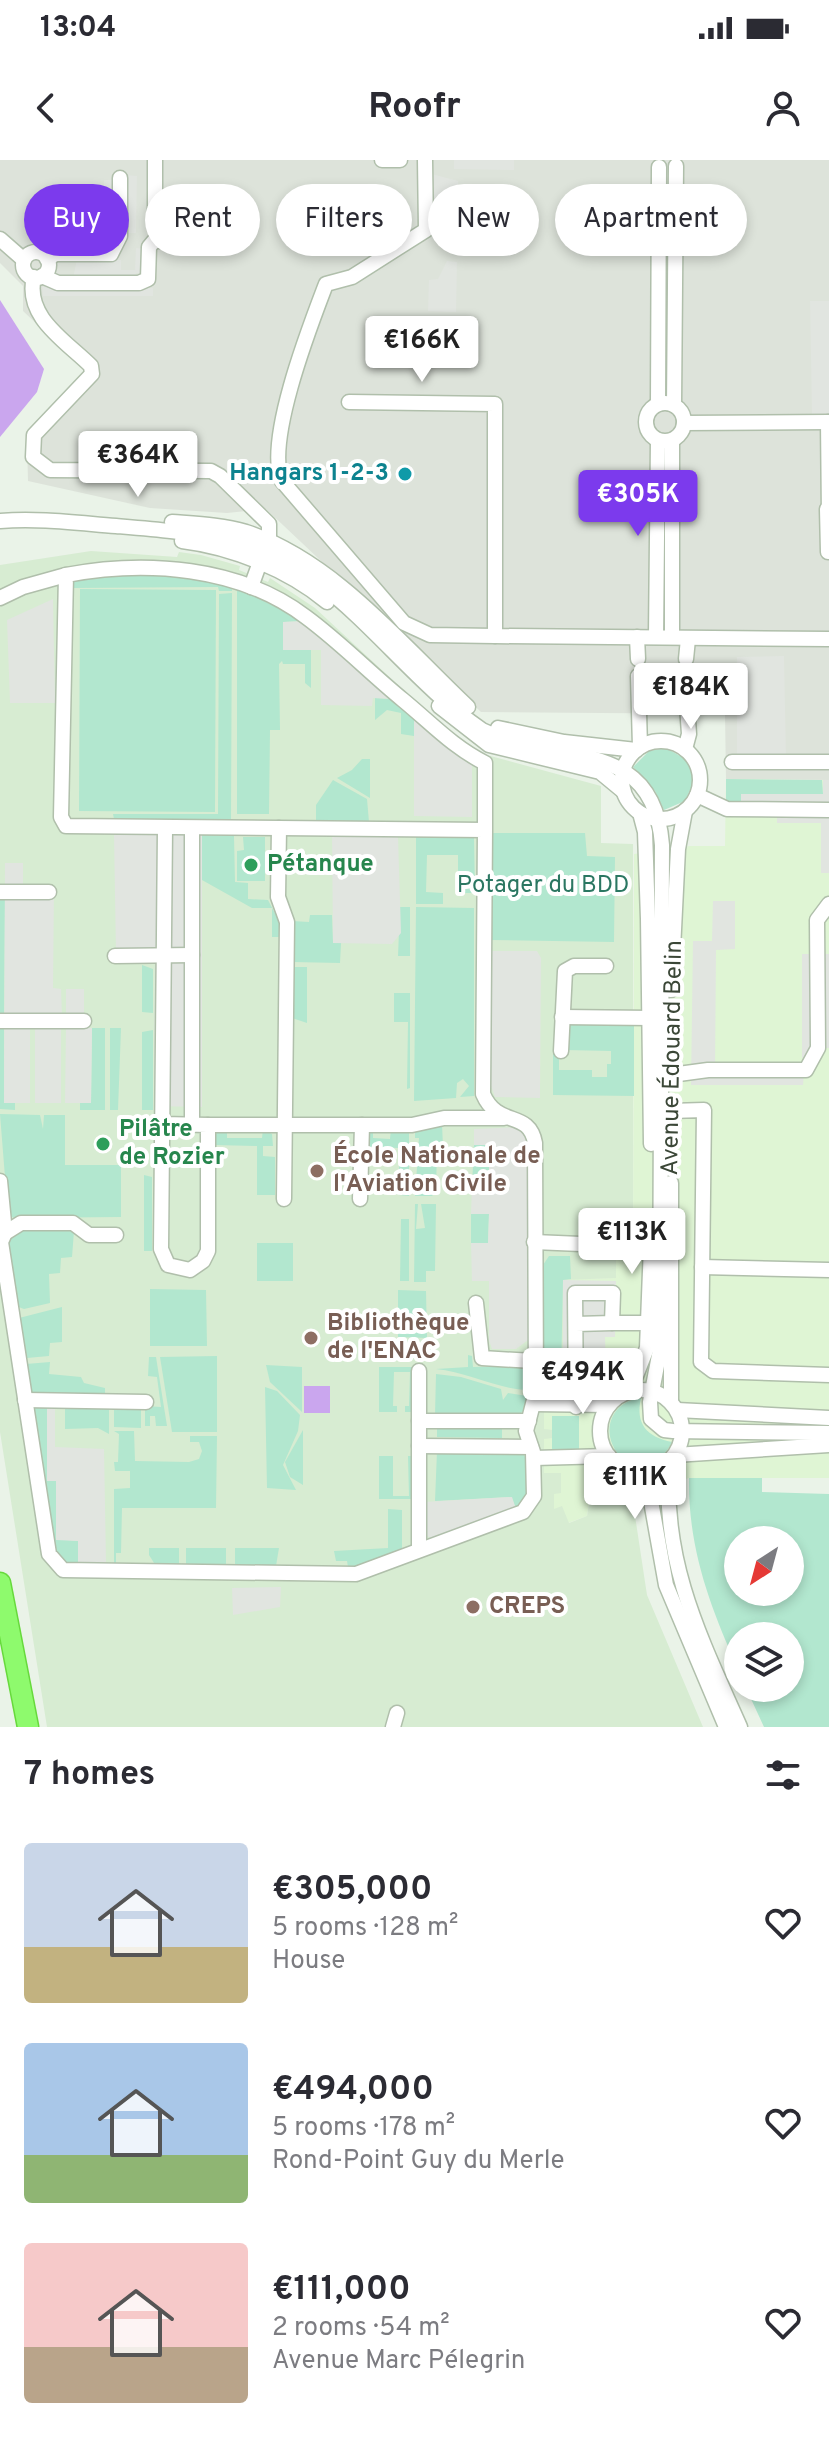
<!DOCTYPE html>
<meta charset="utf-8">
<style>
body{margin:0;font-family:Overpass,sans-serif;background:#f7f7f7;color:#2b2b33;height:100vh;display:flex;flex-direction:column;font-size:30px;white-space:nowrap}
*{box-sizing:border-box;margin:0}
p{font-size:26px;color:#7c7c81}
.icon{flex:none;width:44px;height:44px;fill:none;stroke:currentColor;stroke-width:2;stroke-linecap:round;stroke-linejoin:round}
.map{position:relative;height:1567px;overflow:hidden}
.sheet{display:flex;flex-direction:column;background:#fff;flex:1}
.sheet>*{flex:none}
.hud{position:absolute;left:24px;top:24px;width:782px;height:72px;display:flex;gap:16px}
.needle{width:52px;rotate:216deg}
.fabs{position:absolute;left:724px;top:1366px;display:grid;gap:16px}
.fabs a{display:grid;place-items:center;width:80px;height:80px;border-radius:50%;background:#fff;box-shadow:0 4px 12px #0003;font-size:40px}
.price{position:absolute;translate:-50% -68px;padding:0 18px;border-radius:8px;background:#fff;color:#222;font-size:26px;line-height:52px;filter:drop-shadow(0 2px 4px #0008)}
.price::after{content:'';position:absolute;left:50%;top:48px;width:24px;height:18px;margin-left:-12px;background:inherit;clip-path:polygon(0 0,100% 0,50% 100%)}
.price.on{background:#7c3aed;color:#fff}
ul{padding:0;list-style:none}
li{display:flex;align-items:center;gap:24px;height:200px;padding:0 24px}
li span{display:grid;place-items:center;flex:none;width:224px;height:160px;border-radius:8px;color:#555}
li>.icon{margin-inline-start:auto}
span .icon{width:96px;height:96px;fill:#fffc;stroke-width:1}
li b{font-size:34px}
h2{display:flex;justify-content:space-between;align-items:center;height:96px;padding:0 24px;font-size:34px}
.pill{padding:0 28px;border-radius:36px;background:#fff;box-shadow:0 4px 12px #0003;font-size:28px;line-height:72px}
.pill.on{background:#7c3aed;color:#fff}
.status{display:flex;justify-content:space-between;align-items:center;height:56px;padding:0 40px;background:#fff;direction:ltr}
.status svg{height:22px;fill:currentColor}
header{display:flex;justify-content:space-between;align-items:center;height:104px;padding:0 24px;background:#fff;font-size:36px;font-weight:700}
.map>svg:first-child{display:block}
.commercial{fill:#dff5d4}
.industrial{fill:#dde3da}
.education{fill:#d7ecd2}
.green{fill:#b2e7cf;fill-rule:evenodd}
.parking{fill:#e1e5e0}
.water{fill:#caa6ee}
.lines{fill:none;stroke-linecap:round;stroke-linejoin:round}
.minor-casing{stroke:#b0bfab;stroke-width:17}
.highway-casing{stroke:#67d93c;stroke-width:23}
.minor{stroke:#fff;stroke-width:14}
.highway{stroke:#8efa6d;stroke-width:20}
.culture-dot{fill:#0f9aa8;stroke:#fff;stroke-width:3}
.leisure-dot{fill:#2e9e5b;stroke:#fff;stroke-width:3}
.education-dot{fill:#8d6e63;stroke:#fff;stroke-width:3}
.labels{text-anchor:middle;dominant-baseline:central;stroke-width:8;stroke-linejoin:round;paint-order:stroke}
.culture-label{font-size:24px;font-weight:bold;fill:#0d838f;stroke:#fff;text-anchor:end}
.leisure-label{font-size:24px;font-weight:bold;fill:#27864d;stroke:#fff;text-anchor:start}
.park-label{font-size:24px;fill:#2b7762;stroke:#fff}
.street-label{font-size:24px;fill:#3b4737;stroke:#fff}
.education-label{font-size:24px;font-weight:bold;fill:#785e54;stroke:#fff;text-anchor:start}
</style>
<div class="status"><b>13:04</b><svg viewBox="0 0 49 12"><path d="M0 12V9h3v3zM5 12V6h3v6zM10 12V3h3v9zM15 12V0h3v12zM26 1h20v11H26zM47 4h2v5h-2z"/></svg></div>
<header><svg class="icon" aria-label="back" viewBox="0 0 24 24"><path d="M15 5l-7 7 7 7"/></svg>Roofr<svg class="icon" aria-label="person" viewBox="0 0 24 24"><circle cx="12" cy="8" r="4"/><path d="M4 21q1-7 8-7t8 7"/></svg></header>
<div class="map">
<svg width="829" height="1567" viewBox="0 0 829 1567">
<rect width="100%" height="100%" fill="#eaf3e8"/>
<path class="commercial" d="M726 619 829 620V1318H689L632 1336 590 1337 587 1356 568 1363 554 1350V1333H561L544 1313V1278H553L544 1270V1236H563V1119L615 1118 616 1098H633L634 694 690 686H725Z"/>
<path class="industrial" d="M0 0H829V620L726 619 725 554 481 552 266 349 227 353 150 348 28 321 27 282 33 267 85 210 23 151V126L0 103Z"/>
<path class="education" d="M91 391 177 397 179 392 201 395 240 406 239 410 268 422 270 418 315 448 453 576 483 594 601 626V683L633 684V1099H616V1118L563 1120V1237L544 1236V1269L553 1270V1278L544 1279V1313H561V1333L554 1334V1349L562 1346 569 1363 587 1356 590 1337 632 1336 647 1435 703 1567H47L0 1272V405Z"/>
<g class="green">
<path d="M111 413 190 415 232 426V431H219L218 427 73 428V418Z"/>
<path d="M237 428 304 461 283 462V489L311 490V528L305 523V504H283L282 501 279 504 280 570H270L269 654H237Z"/>
<path d="M80 429 216 430 215 652 79 651Z"/>
<path d="M232 433 231 661 114 659 113 654H218L219 434Z"/>
<path d="M375 538 394 539 414 557V576L401 574V553L387 550 375 560Z"/>
<path d="M666 588 689 601 695 619 685 641 664 650 655 631 633 607 649 591Z"/>
<path d="M362 599H370V638L337 618 352 610Z"/>
<path d="M726 619 822 620 823 634H741V648H726Z"/>
<path d="M333 620 367 639 369 662 316 661V645Z"/>
<path d="M490 673H585L587 696 615 697 614 782 490 780Z"/>
<path d="M202 675 234 676 235 722 248 723V739L268 740 282 767V777H272V748H252L202 720Z"/>
<path d="M416 676 474 677 475 733H458V695H427L426 732 443 733V744H416Z"/>
<path d="M243 677H265V721H237V691L244 690Z"/>
<path d="M0 738H5L4 856H0Z"/>
<path d="M400 747H410V796H398Z"/>
<path d="M416 747 474 748V936L460 937 469 926 463 919 457 923 456 938 414 941Z"/>
<path d="M310 755H332L333 782 341 783 340 803 292 802V761L309 762Z"/>
<path d="M142 805 153 809V853L142 852Z"/>
<path d="M292 807H307V863L292 858Z"/>
<path d="M394 833H410V928L407 929 408 862H394Z"/>
<path d="M570 862 634 863V936L553 935V893H559V910H592V917H607V904H611V891L565 890V870Z"/>
<path d="M0 866H4V942L15 943V950L0 949Z"/>
<path d="M92 868H105V950H80V943H91Z"/>
<path d="M110 868H121L118 950H110Z"/>
<path d="M153 870V950H142V872Z"/>
<path d="M0 954 40 955 43 969 44 955H65V1005H121V1057L14 1058 8 1055Z"/>
<path d="M442 964 443 987 437 988 436 1031 432 1036H415L419 978H415V970Z"/>
<path d="M227 969V978H262L263 969 272 974 273 986H263V996L275 997V1035H257V986L213 985 217 971Z"/>
<path d="M391 969H409V1036L399 1035V988L367 987 365 975 373 971V978L390 979Z"/>
<path d="M474 985H489V1026H472Z"/>
<path d="M144 1015 152 1017V1091H144Z"/>
<path d="M415 1044H418L416 1069 425 1068 421 1044H436L435 1111H426V1122H414Z"/>
<path d="M471 1054H489L488 1083H471Z"/>
<path d="M401 1059H409V1121H400Z"/>
<path d="M64 1067 74 1071 72 1097 61 1098 60 1113 49 1114 50 1143 24 1149 16 1146 5 1082 15 1069Z"/>
<rect x="257" y="1083" width="36" height="38"/>
<path d="M549 1096H570L571 1119 563 1120 561 1215H552V1210L543 1212V1105Z"/>
<path d="M150 1129 206 1130 207 1186H150Z"/>
<path d="M398 1130 426 1131 427 1178 398 1177Z"/>
<path d="M62 1147V1182L50 1183 49 1196 27 1198 19 1158Z"/>
<path d="M468 1195 472 1196 473 1207 522 1206 529 1214 528 1230C501 1230 467 1212 436 1209L468 1207Z"/>
<path d="M217 1196V1272H172L160 1197Z"/>
<path d="M149 1197H156L167 1266H156L155 1256H150V1266H145V1246L161 1247 157 1217 148 1216Z"/>
<path d="M50 1202 49 1214 81 1217 84 1223 105 1228V1236L31 1233 26 1204Z"/>
<path d="M266 1205 302 1207V1252L270 1222Z"/>
<path d="M379 1207H414L412 1252H405V1246H409L410 1212H394L393 1246H397V1252H379Z"/>
<path d="M436 1214 461 1217 501 1229 503 1240 508 1233 527 1236 524 1251 517 1255H435Z"/>
<path d="M265 1227 277 1231 300 1255 298 1271 283 1305 296 1330 267 1328Z"/>
<path d="M641 1238C635 1264 647 1277 672 1282 661 1305 638 1309 618 1294 600 1270 612 1241 641 1238Z"/>
<path d="M47 1244V1320L56 1321V1379L78 1381V1402L86 1403V1408H73L55 1398 32 1247Z"/>
<path d="M65 1244H109V1274L98 1268 65 1269Z"/>
<path d="M114 1244 141 1246V1268L114 1267Z"/>
<path d="M552 1256H579V1291L552 1292Z"/>
<path d="M437 1269H502V1278L437 1277Z"/>
<path d="M303 1270V1325L290 1317 285 1302Z"/>
<path d="M114 1271H134L135 1301 189 1302 199 1299 202 1291 199 1282H190V1276H217L216 1348H122L121 1393H116V1403L121 1405 114 1408V1329L130 1328V1311H115L114 1302H118L119 1274Z"/>
<path d="M437 1291 523 1293 528 1303 526 1341 516 1349 511 1337 435 1341Z"/>
<path d="M379 1296H393V1336H409L408 1296H413L414 1339H379Z"/>
<path d="M689 1318H762V1332L829 1334V1567H764L746 1528H790V1476H738V1509C710 1446 688 1389 689 1318ZM738 1380H790V1432H738Z"/>
<path d="M388 1349 402 1350V1389L360 1406 348 1407 347 1401H336L334 1391 388 1388Z"/>
<path d="M149 1388H179V1406H156L149 1395Z"/>
<rect x="186" y="1388" width="40" height="18"/>
<path d="M235 1388H279L276 1406H235Z"/>
</g>
<g class="parking">
<path d="M454 0H514V10L454 9Z"/>
<path d="M428 13 458 21 457 54H449L439 65 429 64Z"/>
<path d="M124 15 137 16 136 73H124Z"/>
<path d="M104 20H115V72L104 71Z"/>
<path d="M136 88 145 89V113H136L135 119H73L77 99 121 100V110H135Z"/>
<path d="M447 101 457 102 456 152 428 151 429 120 438 119Z"/>
<path d="M42 127 153 128V136H43Z"/>
<path d="M810 141H829V256H812Z"/>
<path d="M53 439 55 543H10L7 460Z"/>
<path d="M304 461 394 539 373 538 372 546 321 545V490H283V462Z"/>
<path d="M784 496 786 597 737 596V497Z"/>
<path d="M414 557 472 602V657L414 656Z"/>
<path d="M823 620H829V713H821V663H777V649L741 648V634H823Z"/>
<path d="M114 674 202 675V947L154 946 155 795 116 794Z"/>
<path d="M332 674 398 676 401 773 392 784 333 783Z"/>
<path d="M5 703H23V727H54L53 828 61 829 62 856H66V829H84V868H92L91 943H65L66 867H61V943H35V866H30V943H4Z"/>
<path d="M713 741H735V789L716 790 715 912 804 914 803 925H691L693 781H712Z"/>
<path d="M490 791H537L541 798 540 938 495 937 490 923Z"/>
<path d="M802 794H829V888H818L814 895 802 898Z"/>
<path d="M520 967 529 975 528 1180 516 1189H492L489 1180V1121H472L471 1083H488L489 1054H471L472 1026H489V985H474V969Z"/>
<path d="M563 1120 616 1121 615 1177H605L606 1207H579L570 1192H563Z"/>
<path d="M55 1243V1287L104 1289 106 1403 78 1402V1381L56 1380V1321H47V1244Z"/>
<path d="M512 1337 516 1349 434 1380 424 1374 423 1342Z"/>
<path d="M281 1427 280 1447 233 1455 232 1428Z"/>
</g>
<g class="water">
<path d="M0 140 44 209 37 232 0 277Z"/>
<rect x="304" y="1226" width="26" height="27"/>
</g>
<g class="lines">
<g class="minor-casing">
<g id="minor">
<path d="M155 0V55"/>
<path d="M382 0H400"/>
<path d="M425 0 426 70 352 117 326 124C310 166 265 281 282 321L404 463 430 475 495 476"/>
<path d="M0 79 24 100"/>
<circle cx="36" cy="105" r="13"/>
<path d="M47 99 56 94H111L120 76V18"/>
<path d="M42 116 58 123H139L148 119 149 87 154 81H173"/>
<path d="M34 117C24 157 66 181 91 206L92 214 34 275 33 297 50 310 211 311 220 316 269 364V377L251 427"/>
<path d="M349 242 495 244V476L829 479"/>
<circle cx="665" cy="262" r="19"/>
<path d="M658 244 659 7"/>
<path d="M674 245 676 6"/>
<path d="M828 262 829 356"/>
<path d="M684 263 829 262"/>
<path d="M827 349 828 392"/>
<path d="M0 361C39 358 77 363 116 366 188 372 259 377 319 423 377 468 422 529 482 570 554 606 654 574 662 685L660 1190 650 1242 651 1259 664 1270 673 1271 829 1273"/>
<path d="M172 362C197 364 222 365 246 372 334 401 402 485 468 547"/>
<path d="M182 381C232 387 289 410 327 442"/>
<path d="M0 438 23 427 66 415"/>
<path d="M656 476 658 280"/>
<path d="M637 477 638 499"/>
<path d="M672 477V280"/>
<path d="M686 499 688 479"/>
<path d="M638 516 640 587"/>
<path d="M439 546 489 585 600 612 623 631"/>
<path d="M498 568 564 582 636 590"/>
<circle cx="661" cy="620" r="39"/>
<path d="M685 589 689 574 685 517"/>
<path d="M732 602H829"/>
<path d="M697 635 727 649 829 650"/>
<path d="M640 653 645 672 648 759 651 984"/>
<path d="M279 668 278 737 287 762 284 1039"/>
<path d="M0 732H49"/>
<path d="M115 796 192 795"/>
<path d="M671 830 678 689 685 651"/>
<path d="M562 857 651 858"/>
<path d="M0 861H84"/>
<path d="M561 891 565 811 574 806H606"/>
<path d="M671 915 708 910H806L818 888 817 760 829 744"/>
<path d="M670 951 704 950 701 1202 713 1211 829 1215"/>
<path d="M163 964 208 965V1091L203 1101 190 1110 168 1105 161 1089 165 669"/>
<path d="M192 965V669"/>
<path d="M208 965H412L444 958H504"/>
<path d="M0 1021 5 1073"/>
<path d="M671 1023V1242"/>
<path d="M360 1039 362 965"/>
<path d="M116 1075H89L73 1063H21L5 1073 1 1082 49 1394 63 1410 356 1414 523 1352 534 1336 533 1292 526 1271 536 1232 535 983C529 949 498 969 483 934L485 670 66 666 61 657 66 415C145 400 239 406 306 457 340 482 370 513 403 540 431 563 453 587 485 603V670"/>
<path d="M534 1082 651 1087"/>
<path d="M702 1107 829 1110"/>
<path d="M476 1143 482 1198 533 1201"/>
<path d="M612 1163H647"/>
<path d="M576 1164 612 1163 613 1133H575L576 1247"/>
<circle cx="641" cy="1271" r="41"/>
<path d="M630 1231 647 1188 651 1085"/>
<path d="M25 1240 146 1242"/>
<path d="M534 1244 609 1245"/>
<path d="M677 1250 829 1258"/>
<path d="M419 1261H529"/>
<path d="M419 1286 531 1287"/>
<path d="M675 1295 829 1285"/>
<path d="M534 1298 609 1296"/>
<path d="M669 1302C662 1403 700 1477 740 1567"/>
<path d="M632 1312 649 1330 666 1425 726 1567"/>
<path d="M419 1390V1211"/>
<path d="M393 1567 397 1553"/>
</g>
</g>
<g class="highway-casing">
<path id="highway" d="M0 1423 28 1567"/>
</g>
<use href="#minor" class="minor"/>
<use href="#highway" class="highway"/>
</g>
<circle class="culture-dot" cx="405" cy="314" r="8"/>
<g class="leisure-dot">
<circle cx="251" cy="705" r="8"/>
<circle cx="103" cy="984" r="8"/>
</g>
<g class="education-dot">
<circle cx="317" cy="1011" r="8"/>
<circle cx="311" cy="1178" r="8"/>
<circle cx="473" cy="1447" r="8"/>
</g>
<g class="labels">
<g class="culture-label">
<text x="389" y="314">Hangars 1-2-3</text>
</g>
<g class="leisure-label">
<text x="267" y="705">Pétanque</text>
<text x="119" y="970">Pilâtre<tspan x="119" dy="28">de Rozier</tspan></text>
</g>
<g class="park-label">
<text x="543" y="726">Potager du BDD</text>
</g>
<g class="street-label">
<text transform="translate(673 898) rotate(-89)">Avenue Édouard Belin</text>
</g>
<g class="education-label">
<text x="333" y="997">École Nationale de<tspan x="333" dy="28">l'Aviation Civile</tspan></text>
<text x="327" y="1164">Bibliothèque<tspan x="327" dy="28">de l'ENAC</tspan></text>
<text x="489" y="1447">CREPS</text>
</g>
</g>
</svg>
<div class="fabs">
<a><svg class="needle" viewBox="-14 -14 28 28"><path d="M0-13l5 13h-10z" fill="#e53935"/><path d="M0 13l5-13h-10z" fill="#7c7c81"/></svg></a>
<a><svg class="icon" aria-label="layers" viewBox="0 0 24 24"><path d="M12 4l9 5-9 5-9-5zM3 14l9 5 9-5"/></svg></a>
</div>
<b class="price" style="left:422px;top:224px">€166K</b>
<b class="price" style="left:138px;top:339px">€364K</b>
<b class="price on" style="left:638px;top:378px">€305K</b>
<b class="price" style="left:691px;top:571px">€184K</b>
<b class="price" style="left:632px;top:1116px">€113K</b>
<b class="price" style="left:583px;top:1256px">€494K</b>
<b class="price" style="left:635px;top:1361px">€111K</b>
<div class="hud">
<a class="pill on">Buy</a>
<a class="pill">Rent</a>
<a class="pill">Filters</a>
<a class="pill">New</a>
<a class="pill">Apartment</a>
</div>
</div>
<section class="sheet">
<h2>7 homes<svg class="icon" aria-label="filters" viewBox="0 0 24 24"><path d="M4 7h16M4 17h16"/><circle cx="9" cy="7" r="2"/><circle cx="15" cy="17" r="2"/></svg></h2>
<ul>
<li><span style="background:linear-gradient(#c9d6e8 65%,#c2b280 0)"><svg class="icon" aria-label="home" viewBox="0 0 24 24"><path d="M3 11l9-7 9 7M6 9v11h12V9"/></svg></span><div><b>€305,000</b><p>5 rooms · 128 m²</p><p>House</p></div><svg class="icon" aria-label="heart" viewBox="0 0 24 24"><path d="M12 20l-8-8c-3-5 5-10 8-4 3-6 11-1 8 4z"/></svg></li>
<li><span style="background:linear-gradient(#a9c7e8 70%,#8fb573 0)"><svg class="icon" aria-label="home" viewBox="0 0 24 24"><path d="M3 11l9-7 9 7M6 9v11h12V9"/></svg></span><div><b>€494,000</b><p>5 rooms · 178 m²</p><p>Rond-Point Guy du Merle</p></div><svg class="icon" aria-label="heart" viewBox="0 0 24 24"><path d="M12 20l-8-8c-3-5 5-10 8-4 3-6 11-1 8 4z"/></svg></li>
<li><span style="background:linear-gradient(#f6c9c9 65%,#b9a48a 0)"><svg class="icon" aria-label="home" viewBox="0 0 24 24"><path d="M3 11l9-7 9 7M6 9v11h12V9"/></svg></span><div><b>€111,000</b><p>2 rooms · 54 m²</p><p>Avenue Marc Pélegrin</p></div><svg class="icon" aria-label="heart" viewBox="0 0 24 24"><path d="M12 20l-8-8c-3-5 5-10 8-4 3-6 11-1 8 4z"/></svg></li>
</ul>
</section>
